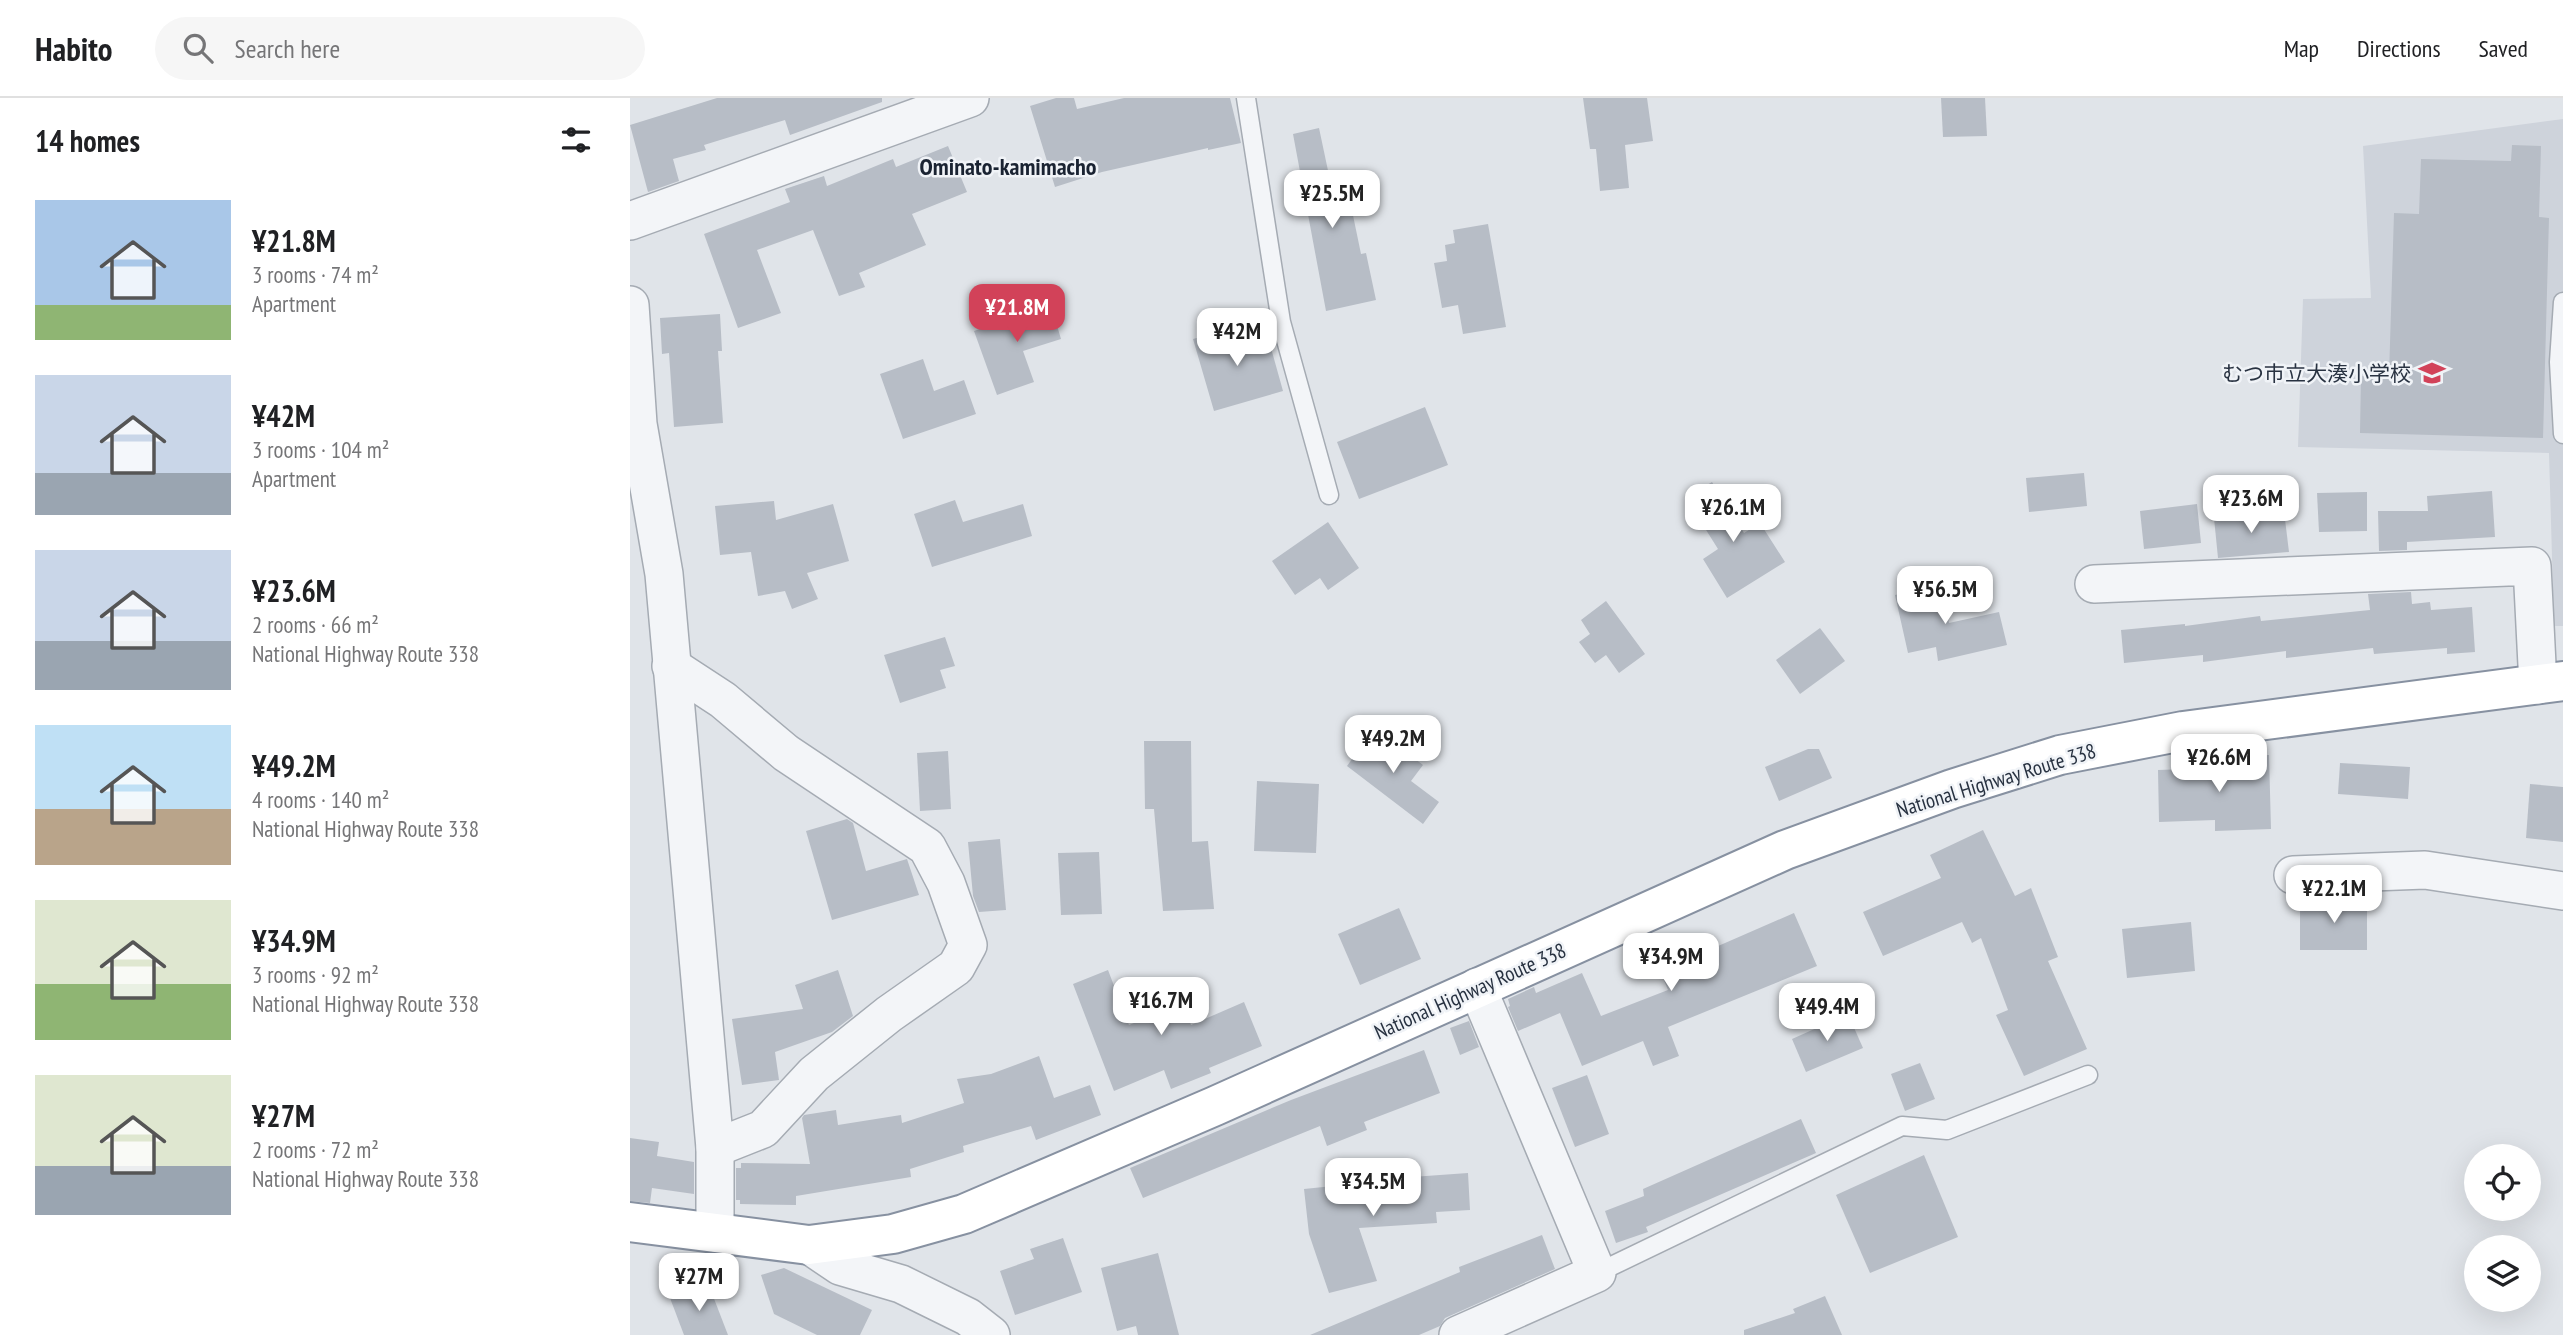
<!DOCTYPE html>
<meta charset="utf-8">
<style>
body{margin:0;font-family:"PT Sans Narrow","Noto Sans JP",sans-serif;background:#f6f6f6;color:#202124;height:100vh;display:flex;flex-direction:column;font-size:26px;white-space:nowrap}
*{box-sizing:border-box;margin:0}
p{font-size:23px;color:#757577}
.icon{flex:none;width:38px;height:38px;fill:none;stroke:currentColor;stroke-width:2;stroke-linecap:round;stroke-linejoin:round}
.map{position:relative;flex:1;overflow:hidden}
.drawer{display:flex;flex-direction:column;background:#fff;width:630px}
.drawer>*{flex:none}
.tools{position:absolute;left:1834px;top:1046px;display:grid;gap:14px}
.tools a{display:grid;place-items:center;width:77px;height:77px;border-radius:50%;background:#fff;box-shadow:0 7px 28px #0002;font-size:35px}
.price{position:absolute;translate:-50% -60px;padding:0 16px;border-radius:14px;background:#fff;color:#222;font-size:23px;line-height:46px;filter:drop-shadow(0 2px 4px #0008)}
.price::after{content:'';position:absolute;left:50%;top:42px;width:21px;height:16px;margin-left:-10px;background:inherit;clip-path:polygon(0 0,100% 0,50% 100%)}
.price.active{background:#d24259;color:#fff}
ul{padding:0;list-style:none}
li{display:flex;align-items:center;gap:21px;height:175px;padding:0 35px}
li span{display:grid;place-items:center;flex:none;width:196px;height:140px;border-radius:0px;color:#555}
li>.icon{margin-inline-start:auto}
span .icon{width:84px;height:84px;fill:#fffc;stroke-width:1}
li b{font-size:30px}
h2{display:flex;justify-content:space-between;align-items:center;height:84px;padding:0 35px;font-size:30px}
header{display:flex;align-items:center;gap:42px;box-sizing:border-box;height:98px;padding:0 35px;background:#fff;border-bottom:2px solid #e0e0e0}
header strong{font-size:33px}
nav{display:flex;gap:38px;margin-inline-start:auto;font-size:24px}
.search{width:490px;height:63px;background:#f6f6f6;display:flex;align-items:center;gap:18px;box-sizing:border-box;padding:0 24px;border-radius:38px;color:#757577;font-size:26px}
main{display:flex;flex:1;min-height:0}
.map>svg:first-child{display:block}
.built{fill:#ced3db}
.building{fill:#b7bdc6}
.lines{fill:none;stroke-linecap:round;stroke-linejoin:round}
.service-casing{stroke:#a5abb3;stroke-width:21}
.minor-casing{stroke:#a5abb3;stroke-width:40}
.trunk-casing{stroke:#8791a1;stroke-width:42}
.service{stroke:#f3f5f8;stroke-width:18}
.minor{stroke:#f3f5f8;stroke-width:37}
.trunk{stroke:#fff;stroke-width:38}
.labels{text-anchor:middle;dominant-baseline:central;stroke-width:5;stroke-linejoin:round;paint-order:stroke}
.poi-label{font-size:21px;fill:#283241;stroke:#f0f3f7;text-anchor:end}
.street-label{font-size:21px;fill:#283241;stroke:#f0f3f7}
.quarter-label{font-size:24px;font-weight:bold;fill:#1a2332;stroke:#f0f3f7}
</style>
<header>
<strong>Habito</strong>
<div class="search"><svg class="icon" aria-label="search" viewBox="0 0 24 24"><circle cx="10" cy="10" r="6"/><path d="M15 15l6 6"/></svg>Search here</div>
<nav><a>Map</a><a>Directions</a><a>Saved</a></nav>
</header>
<main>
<section class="drawer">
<h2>14 homes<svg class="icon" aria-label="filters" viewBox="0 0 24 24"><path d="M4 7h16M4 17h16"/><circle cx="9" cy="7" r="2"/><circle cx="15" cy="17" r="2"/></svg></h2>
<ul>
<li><span style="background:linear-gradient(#a9c7e8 75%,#8fb573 0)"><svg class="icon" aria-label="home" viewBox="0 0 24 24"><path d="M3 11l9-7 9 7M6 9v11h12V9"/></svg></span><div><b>¥21.8M</b><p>3 rooms · 74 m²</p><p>Apartment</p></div></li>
<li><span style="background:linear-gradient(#c9d6e8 70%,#9aa5b1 0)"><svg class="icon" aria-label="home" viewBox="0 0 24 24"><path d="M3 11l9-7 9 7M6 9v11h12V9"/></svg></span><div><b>¥42M</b><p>3 rooms · 104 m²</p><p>Apartment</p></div></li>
<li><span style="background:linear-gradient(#c9d6e8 65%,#9aa5b1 0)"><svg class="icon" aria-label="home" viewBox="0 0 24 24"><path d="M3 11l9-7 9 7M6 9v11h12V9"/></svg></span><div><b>¥23.6M</b><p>2 rooms · 66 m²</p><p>National Highway Route 338</p></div></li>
<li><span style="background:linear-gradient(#bfe0f5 60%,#b9a48a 0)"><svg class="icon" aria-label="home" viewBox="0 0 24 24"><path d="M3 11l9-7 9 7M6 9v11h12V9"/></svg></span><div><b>¥49.2M</b><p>4 rooms · 140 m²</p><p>National Highway Route 338</p></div></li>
<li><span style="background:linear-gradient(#dfe7d0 60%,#8fb573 0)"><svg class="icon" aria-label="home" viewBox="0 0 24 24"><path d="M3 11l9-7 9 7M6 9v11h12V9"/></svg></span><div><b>¥34.9M</b><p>3 rooms · 92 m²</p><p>National Highway Route 338</p></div></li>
<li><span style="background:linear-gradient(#dfe7d0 65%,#9aa5b1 0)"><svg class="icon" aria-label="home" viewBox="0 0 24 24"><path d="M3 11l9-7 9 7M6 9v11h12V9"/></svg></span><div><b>¥27M</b><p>2 rooms · 72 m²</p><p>National Highway Route 338</p></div></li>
</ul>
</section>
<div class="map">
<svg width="1933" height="1237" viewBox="0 0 1933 1237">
<rect width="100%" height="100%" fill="#e0e4e9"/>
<path class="built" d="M1933 21V528H1924L1919 355 1668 349 1673 201 1741 200 1733 48Z"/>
<g class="building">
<path d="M87 0H252V4L160 37 155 22 74 47 76 52 43 61 49 83 18 94 0 27Z"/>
<path d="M426 0H444L447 11 494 0H600L611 45 578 52V50L472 74 425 89 400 8Z"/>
<path d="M953 0H1017L1023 43 995 47 999 90 970 93 966 51H960Z"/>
<path d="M1311 0H1355L1357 38 1313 39Z"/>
<path d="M689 30 704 101 719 98 731 156 736 155 746 202 696 213 663 36Z"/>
<path d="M1882 47 1911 48 1909 119 1919 120 1913 340 1730 335 1731 278H1759L1764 115 1789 116 1791 61 1881 63Z"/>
<path d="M318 48 337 94 282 116 296 147 229 175 235 189 209 198 183 132 127 152 151 215 108 230 74 136 160 104 155 91 194 78 197 88 263 61 266 69Z"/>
<path d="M858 126 876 229 833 236 828 207 812 210 804 165 817 163 815 147 825 145 823 132Z"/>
<path d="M418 197 431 241 393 253 404 284 367 297 344 233 395 215 392 205Z"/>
<path d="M90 216 92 253H88L93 325 44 329 39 255 32 256 30 220Z"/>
<path d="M612 228 618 248 639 243 653 293 584 313 563 241Z"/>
<path d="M293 261 304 293 334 282 346 316 273 341 250 276Z"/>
<path d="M795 309 818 367 729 401 707 344Z"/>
<path d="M1454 375 1457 408 1399 414 1396 380Z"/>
<path d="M1082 384 1114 435 1130 425 1155 464 1097 500 1073 461 1088 451 1056 400Z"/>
<path d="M1862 393 1865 439 1777 444V452L1749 453 1748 413H1798L1797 398Z"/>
<path d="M1737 394V433L1689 434 1687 395Z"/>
<path d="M325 402 333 424 393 406 402 438 302 469 284 416Z"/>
<path d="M144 403 146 422 203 406 219 463 177 475 188 501 162 511 155 493 128 498 121 454 90 457 85 408Z"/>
<path d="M1567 406 1571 445 1514 451 1510 413Z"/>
<path d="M1654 413 1659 454 1588 460 1584 420Z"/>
<path d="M698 424 729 470 698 492 690 480 665 497 642 463Z"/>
<path d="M1311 487 1319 525 1369 514 1377 547 1308 563 1306 549 1278 555 1265 497Z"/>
<path d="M1781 494 1782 506 1800 504 1801 512 1842 509 1845 554 1817 556V550L1744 556 1743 550 1656 560V553L1573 564V557L1494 565 1491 532 1555 526V528L1630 518 1631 523 1740 512 1738 496Z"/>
<path d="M976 503 1015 556 989 575 976 557 965 565 949 544 960 536 951 522Z"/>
<path d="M1190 530 1215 563 1170 596 1146 562Z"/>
<path d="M315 539 325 568 310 572 316 590 270 605 254 557Z"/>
<path d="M745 630 793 667 781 683 809 704 793 726 717 668Z"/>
<path d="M514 643H561L562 744 578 743 584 811 533 813 524 711H515Z"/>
<path d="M1178 651H1189L1202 680 1149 703 1135 669Z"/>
<path d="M318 653 321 711 290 713 287 655Z"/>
<path d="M1639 657 1641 731 1585 733V722L1529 724 1528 672 1584 670V658Z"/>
<path d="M1710 665 1780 669 1778 701 1708 696Z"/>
<path d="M627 683 689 686 686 755 624 753Z"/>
<path d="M1900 686 1933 689V744L1896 740Z"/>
<path d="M217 721 223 725 236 773 277 761 289 797 202 822 176 733Z"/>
<path d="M1353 732 1385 798 1401 790 1428 859 1418 863 1457 951 1394 978 1366 917 1378 912 1351 840 1342 845 1332 824 1253 858 1233 814 1311 780 1300 757Z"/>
<path d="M370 741 376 812 349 814 343 798 338 744Z"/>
<path d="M469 754 472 816 431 817 428 755Z"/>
<rect x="1670" y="802" width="67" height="50"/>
<path d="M769 810 791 861 730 887 708 836Z"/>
<path d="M1164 815 1187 868 1038 929 1049 958 1023 968 1013 943 952 968 930 915 888 933 878 909 880 908 878 901 904 889 906 895 952 875 971 918 1038 892 1026 863 1076 843 1079 852Z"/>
<path d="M1561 824 1565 873 1497 880 1492 831Z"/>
<path d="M208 872 223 918 202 934 145 954 149 982 112 987 102 921 173 911 165 887Z"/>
<path d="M478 872 499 927 553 905 561 927 614 904 632 948 579 970 581 975 541 991 534 972 484 993 443 886Z"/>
<path d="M1218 916 1233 950 1176 974 1162 941Z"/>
<path d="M839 923 849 949 830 957 820 930Z"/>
<path d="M794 952 810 995 734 1024 737 1032 697 1048 690 1028 513 1100 500 1070 661 1002Z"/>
<path d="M409 958 424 1000 460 987 471 1017 406 1042 401 1028 333 1048 334 1054 280 1071 281 1079 166 1098V1107L110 1106V1102H106V1070H111V1065L180 1066 172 1020 174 1017 206 1012 208 1027 271 1017 272 1025 334 1005 327 981 361 976Z"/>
<path d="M1290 965 1305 1001 1275 1013 1261 976Z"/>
<path d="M957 977 979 1036 945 1049 922 990Z"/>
<path d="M1171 1021 1186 1055 1016 1129 1018 1134 986 1145 975 1113 1014 1098 1013 1091Z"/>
<path d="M0 1040 29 1044 27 1058 64 1064V1096L22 1090 20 1105 0 1103Z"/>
<path d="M1294 1057 1328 1139 1240 1175 1206 1097Z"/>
<path d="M838 1075 840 1112 806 1114 807 1125 729 1130 747 1183 699 1195 679 1136 674 1091 713 1087 712 1084Z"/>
<path d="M912 1137 925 1171 815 1220 810 1228 789 1237H680L830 1174 829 1169Z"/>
<path d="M433 1140 452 1194 385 1217 370 1173 404 1161 400 1151Z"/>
<path d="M528 1155 549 1237H508L506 1228 487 1233 471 1170Z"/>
<path d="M154 1170 242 1212 230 1237H187L144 1216 131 1177Z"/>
<path d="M78 1185 98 1237H54L40 1200Z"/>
<path d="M1195 1198 1212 1237H1114V1232L1165 1215 1163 1211Z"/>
</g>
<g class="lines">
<g class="service-casing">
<g id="service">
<path d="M616 0 651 224 699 397"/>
<path d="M1933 204 1929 264 1933 336"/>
<path d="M967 1175 1272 1028 1317 1032 1458 977"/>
</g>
</g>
<g class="minor-casing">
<g id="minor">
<path d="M0 123 340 0"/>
<path d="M0 207 8 326 34 476 85 1050V1135"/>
<path d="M1464 486 1902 468 1908 587"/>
<path d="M41 568 93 602 156 655 297 749 316 785 338 847 326 869 259 916 184 976 133 1031 85 1050"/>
<path d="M1663 777 1795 772 1933 793"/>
<path d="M179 1147 210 1168 271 1186 338 1219 361 1237"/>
<path d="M828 1237 967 1175 847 889"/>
</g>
</g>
<g class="trunk-casing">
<path id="trunk" d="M0 1124 179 1147 263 1136 334 1116 585 1008 1155 752 1322 691 1430 657 1553 633 1933 583"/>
</g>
<use href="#service" class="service"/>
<use href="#minor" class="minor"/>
<use href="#trunk" class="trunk"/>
</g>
<defs>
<g id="school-bare" transform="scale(2.1)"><path d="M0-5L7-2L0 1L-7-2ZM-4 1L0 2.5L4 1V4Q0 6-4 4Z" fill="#d24259" stroke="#f0f3f7" stroke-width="2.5" paint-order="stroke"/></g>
</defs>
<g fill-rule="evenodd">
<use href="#school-bare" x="1802" y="275"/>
</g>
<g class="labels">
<g class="poi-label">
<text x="1781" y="275">むつ市立大湊小学校</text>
</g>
<g class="street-label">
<text transform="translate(1366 682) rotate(-17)">National Highway Route 338</text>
<text transform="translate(840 893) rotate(-24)">National Highway Route 338</text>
</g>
<g class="quarter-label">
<text x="378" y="68">Ominato-kamimacho</text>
</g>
</g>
</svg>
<div class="tools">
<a><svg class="icon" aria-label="locate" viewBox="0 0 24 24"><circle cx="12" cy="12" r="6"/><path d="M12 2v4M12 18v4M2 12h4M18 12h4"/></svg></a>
<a><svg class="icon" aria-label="layers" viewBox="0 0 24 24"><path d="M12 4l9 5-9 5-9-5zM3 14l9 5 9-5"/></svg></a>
</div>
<b class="price" style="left:702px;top:132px">¥25.5M</b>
<b class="price active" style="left:387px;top:246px">¥21.8M</b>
<b class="price" style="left:607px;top:270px">¥42M</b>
<b class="price" style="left:1621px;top:437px">¥23.6M</b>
<b class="price" style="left:1103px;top:446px">¥26.1M</b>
<b class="price" style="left:1315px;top:528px">¥56.5M</b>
<b class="price" style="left:763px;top:677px">¥49.2M</b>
<b class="price" style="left:1589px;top:696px">¥26.6M</b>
<b class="price" style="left:1704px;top:827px">¥22.1M</b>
<b class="price" style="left:1041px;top:895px">¥34.9M</b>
<b class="price" style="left:531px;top:939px">¥16.7M</b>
<b class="price" style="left:1197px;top:945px">¥49.4M</b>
<b class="price" style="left:743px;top:1120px">¥34.5M</b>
<b class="price" style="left:69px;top:1215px">¥27M</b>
</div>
</main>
